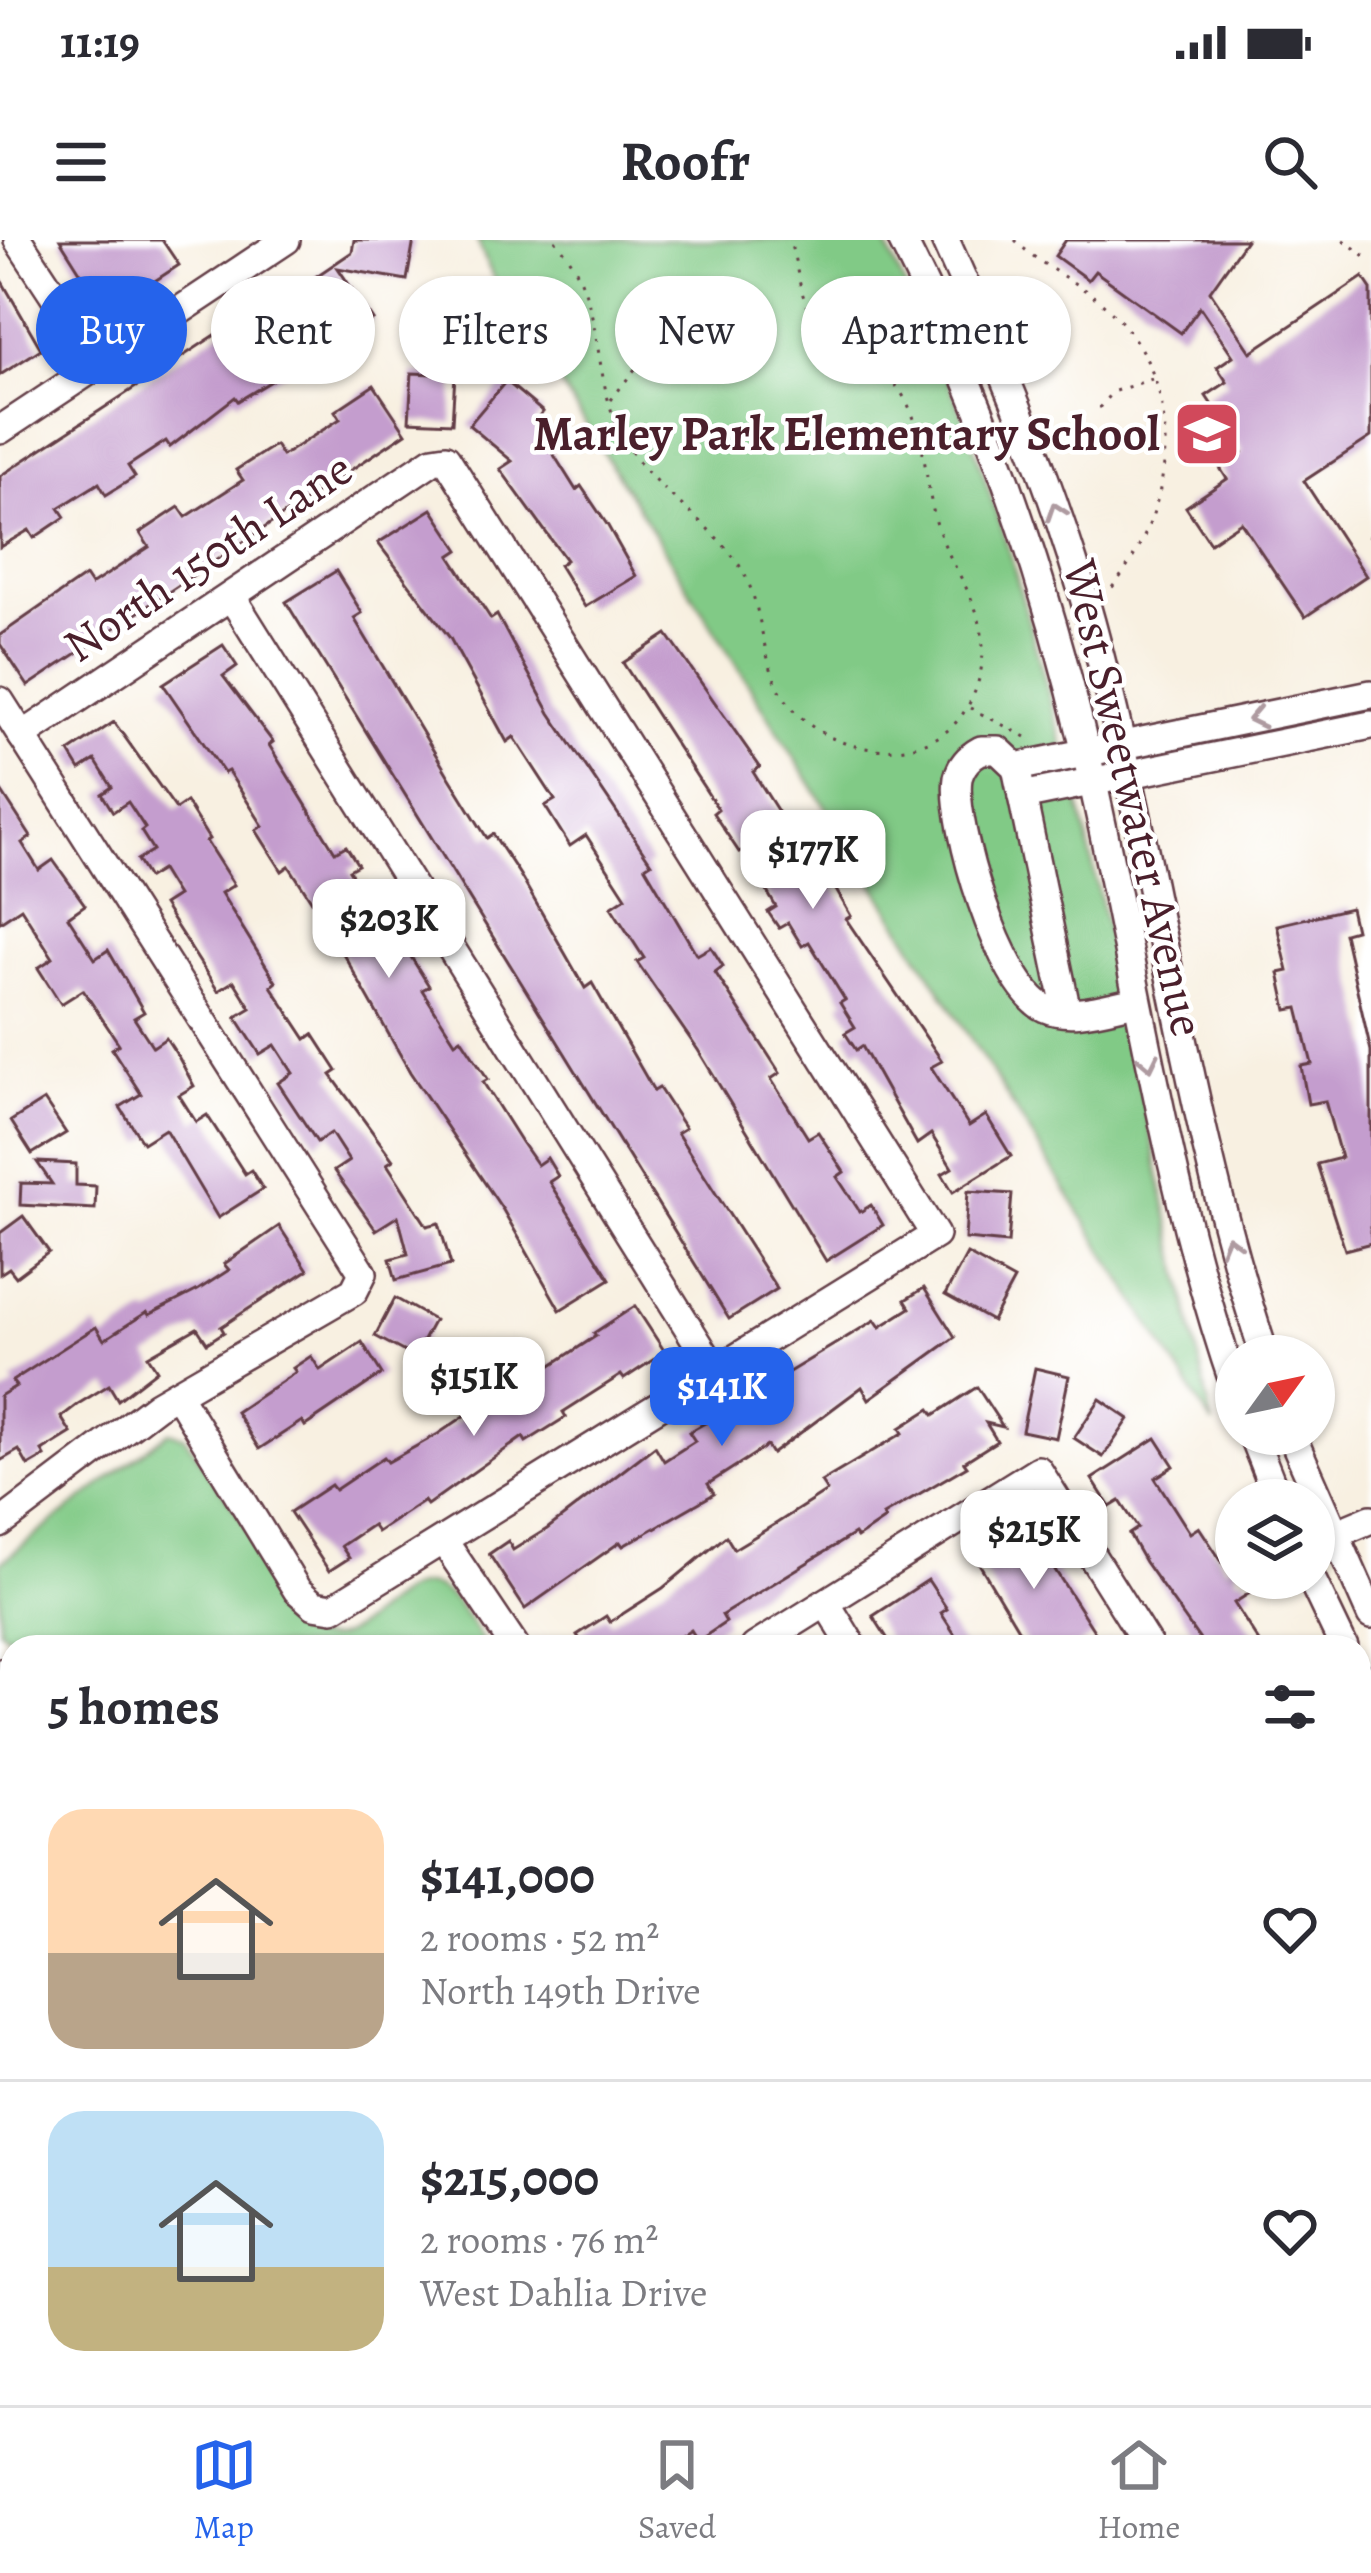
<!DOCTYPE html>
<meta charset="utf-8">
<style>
body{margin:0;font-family:Alegreya,serif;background:#f7f7f7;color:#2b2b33;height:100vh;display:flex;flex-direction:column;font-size:45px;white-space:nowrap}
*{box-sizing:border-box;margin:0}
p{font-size:39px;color:#7c7c81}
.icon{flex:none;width:66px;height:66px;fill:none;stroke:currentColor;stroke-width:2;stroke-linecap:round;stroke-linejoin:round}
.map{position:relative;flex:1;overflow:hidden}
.panel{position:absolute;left:0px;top:1395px;width:1371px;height:771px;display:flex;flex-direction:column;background:#fff;border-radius:36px 36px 0 0;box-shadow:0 3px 9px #0004}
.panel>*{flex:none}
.banner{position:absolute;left:36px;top:36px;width:1299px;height:108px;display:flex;gap:24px}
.needle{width:78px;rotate:57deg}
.buttons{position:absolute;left:1215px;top:1095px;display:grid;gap:24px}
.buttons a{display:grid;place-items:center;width:120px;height:120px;border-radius:50%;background:#fff;box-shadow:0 3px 9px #0004;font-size:60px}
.price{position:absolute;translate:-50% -102px;padding:0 27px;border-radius:24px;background:#fff;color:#222;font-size:39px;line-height:78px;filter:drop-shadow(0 3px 6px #0008)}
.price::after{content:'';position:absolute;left:50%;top:72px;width:36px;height:27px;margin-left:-18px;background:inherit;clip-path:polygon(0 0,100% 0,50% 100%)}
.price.active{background:#2563eb;color:#fff}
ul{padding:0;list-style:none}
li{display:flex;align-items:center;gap:36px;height:300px;padding:0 48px}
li+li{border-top:3px solid #e1e1e2}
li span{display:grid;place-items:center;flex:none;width:336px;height:240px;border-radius:36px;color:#555}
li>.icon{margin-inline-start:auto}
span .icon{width:144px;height:144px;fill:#fffc;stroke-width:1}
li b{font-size:51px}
h2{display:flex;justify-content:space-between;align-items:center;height:144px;padding:0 48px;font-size:51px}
.tag{padding:0 42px;border-radius:54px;background:#fff;box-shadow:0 3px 9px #0004;font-size:42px;line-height:108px}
.tag.active{background:#2563eb;color:#fff}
.status{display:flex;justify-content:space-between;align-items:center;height:84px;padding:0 60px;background:#fff;direction:ltr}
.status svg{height:33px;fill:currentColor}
header{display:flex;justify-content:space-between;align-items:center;height:156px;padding:0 48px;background:#fff;font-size:54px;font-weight:600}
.tabs{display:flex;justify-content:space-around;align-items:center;height:168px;border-top:3px solid #e1e1e2;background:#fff;font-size:33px;color:#7c7c81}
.tabs a{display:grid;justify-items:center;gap:6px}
.tabs .active{color:#2563eb}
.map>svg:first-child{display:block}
.green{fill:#81ca86;stroke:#667458;stroke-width:3}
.building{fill:#c49dce}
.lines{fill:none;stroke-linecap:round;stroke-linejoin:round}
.minor-casing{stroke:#643e46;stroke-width:32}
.path{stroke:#643e46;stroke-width:3;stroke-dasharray:3 9;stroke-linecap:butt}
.minor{stroke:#fff;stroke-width:27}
.oneway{stroke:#ae9aa0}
.labels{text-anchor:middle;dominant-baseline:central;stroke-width:9;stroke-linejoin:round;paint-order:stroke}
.poi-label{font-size:48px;font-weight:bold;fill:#4a1f2b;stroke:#fff;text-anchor:end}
.street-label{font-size:48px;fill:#4a1f2b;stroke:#fff}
</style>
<div class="status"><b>11:19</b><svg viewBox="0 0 49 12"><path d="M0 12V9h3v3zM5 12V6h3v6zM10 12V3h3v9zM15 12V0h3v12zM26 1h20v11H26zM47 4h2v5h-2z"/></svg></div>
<header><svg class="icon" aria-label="menu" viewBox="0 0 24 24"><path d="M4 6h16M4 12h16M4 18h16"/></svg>Roofr<svg class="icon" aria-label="search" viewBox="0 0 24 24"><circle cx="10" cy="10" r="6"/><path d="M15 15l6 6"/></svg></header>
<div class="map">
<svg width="1371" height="2165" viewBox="0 0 1371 2165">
<rect width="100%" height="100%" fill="#fff"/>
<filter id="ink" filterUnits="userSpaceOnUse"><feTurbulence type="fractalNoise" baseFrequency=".00833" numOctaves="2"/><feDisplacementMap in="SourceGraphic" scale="24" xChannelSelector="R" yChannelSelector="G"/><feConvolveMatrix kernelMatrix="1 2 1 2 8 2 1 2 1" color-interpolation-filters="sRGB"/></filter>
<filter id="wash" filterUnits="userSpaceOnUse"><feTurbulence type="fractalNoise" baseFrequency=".004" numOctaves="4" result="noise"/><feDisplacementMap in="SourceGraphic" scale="48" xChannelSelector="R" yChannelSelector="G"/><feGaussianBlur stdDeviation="2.7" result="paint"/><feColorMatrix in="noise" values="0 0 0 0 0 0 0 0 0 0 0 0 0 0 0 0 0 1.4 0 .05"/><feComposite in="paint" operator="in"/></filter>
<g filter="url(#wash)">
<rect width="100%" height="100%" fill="#f8f0e1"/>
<g class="green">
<path d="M477 0H884L966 182 1010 314 1082 575 1213 1185 492 35Z"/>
<path d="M169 1192 184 1196C213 1241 252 1287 274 1335 282 1354 284 1379 303 1392 356 1426 397 1322 441 1350 460 1361 474 1390 487 1407H25L0 1390V1323Z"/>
</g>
<g id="blocks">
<g class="building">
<path d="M60 0H162L179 25 106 73Z"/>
<path d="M354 0H414L407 40 338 28 373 80 238 161 235 157 170 207 166 201 128 226 135 237 106 255 99 243 59 268 65 277 34 298 29 290 0 307V236L232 84 246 105 275 87 260 65 281 51 290 65 321 44 315 37 352 12Z"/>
<path d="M1066 0H1246L1210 51 1251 112 1363 37 1371 49V197L1304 241 1366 336 1305 377 1241 282 1210 303 1186 267 1227 239 1220 228 1243 212 1206 156 1227 142 1217 127 1233 116 1200 67 1181 93 1095 31 1088 40 1055 16Z"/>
<path d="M0 38 41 109 0 135Z"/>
<circle cx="656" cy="111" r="17"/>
<path d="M412 133 455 135 452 183 409 181Z"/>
<path d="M506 141 543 172 534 183 576 250 581 246 608 286 636 336 585 367 559 325 566 320 500 229 512 221 469 185Z"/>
<path d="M374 145 406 193 28 446 0 404V395L85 336 91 345 149 307 140 293 179 267 186 277 243 240 236 230 275 205 282 216 340 179 335 171Z"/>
<path d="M432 269 459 310 450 316 491 379 497 375 550 473 651 623 645 627 697 715 711 707 723 726 715 732 780 833 771 839 808 898 818 892 844 932 837 937 860 972 871 965 883 985 826 1021 698 810 637 722 644 718 611 667 626 657 586 595 570 606 545 566 555 560 514 497 507 502 450 398 378 303Z"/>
<path d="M336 331 362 373 354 378 448 535 487 598 493 594 520 635 585 748 592 743 654 851 659 848 685 888 677 893 777 1049 729 1079 286 362Z"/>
<path d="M667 394 760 527 753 532 791 592 800 587 851 676 846 679 942 821 931 827 969 886 986 875 1011 916 953 952 942 934 952 928 931 894 917 904 862 806 856 810 845 793 855 787 840 763 845 760 809 702 802 706 788 683 779 688 768 672 776 667 743 610 739 612 713 573 718 569 623 423Z"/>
<path d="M223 405 237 426 223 436 273 502 269 505 335 612 346 606 358 625 349 630 366 658 372 654 429 746 422 750 455 802 461 798 488 839 483 842 521 902 537 925 547 918 558 936 549 942 610 1039 560 1070 503 970 410 832 326 683 289 626 282 631 256 590 263 586 228 531 224 533 163 444Z"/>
<path d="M114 482 176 569 186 562 209 599 206 601 234 645 221 653 276 742 271 746 306 799 313 794 337 831 331 835 393 920 387 924 427 986 439 983 451 1025 396 1040 390 1019 408 1014 398 976 376 990 334 931 349 921 331 893 317 902 278 843 293 833 275 805 260 814 236 777 251 768 234 741 218 751 163 665 177 656 161 630 148 638 137 620 153 610 141 591 145 588 128 562 113 572 102 554 112 547 95 520 80 530 69 512Z"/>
<path d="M0 549 31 597 22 603 39 630 53 620 85 665 68 677 95 719 108 710 144 772 134 778 153 807 166 798 179 818 194 846 179 855 196 882 207 875 245 934 251 930 263 949 218 978 165 889 143 903 120 867 141 854 112 809 119 804 83 750 61 764 38 728 53 718 21 668 0 682Z"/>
<path d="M1350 668 1355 690 1344 693 1371 811V1003L1345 1010 1317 924 1341 918 1325 861 1308 864 1301 826 1312 824 1298 768 1287 770 1279 733 1288 731 1277 685Z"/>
<path d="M44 860 66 893 32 914 11 881Z"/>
<path d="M37 922 76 924V945L96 946 95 969 20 965 21 943 52 944Z"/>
<path d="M968 951 1012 954 1008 1003 965 999Z"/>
<path d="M23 976 49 1012 16 1037 9 1028 0 1034V993Z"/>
<path d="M279 986 308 1030 221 1087 224 1092 207 1103 197 1088 148 1116 157 1130 118 1160 109 1145 78 1164 61 1177 71 1193 42 1211 45 1216 28 1226 19 1210 0 1221V1156L16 1146 12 1141 96 1087 104 1100 147 1072 149 1075 198 1050 229 1030 224 1024Z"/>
<path d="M967 1014 1014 1040 992 1081 945 1055Z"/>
<path d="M924 1048 955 1097 869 1159 862 1147 772 1214 767 1206 708 1244 714 1254 623 1306 620 1302 525 1369 489 1314 508 1301 513 1310 547 1289 655 1206 664 1221 695 1201 689 1192 762 1151 757 1143 775 1132 779 1138 875 1080 880 1087 910 1068 905 1060Z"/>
<path d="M395 1058 434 1080 414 1117 375 1096Z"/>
<path d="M635 1066 665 1112 624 1139 621 1135 563 1172 566 1177 526 1202 523 1197 427 1265 424 1261 377 1292 372 1285 341 1306 349 1318 329 1331 290 1272 331 1245 335 1250 384 1217 388 1222 438 1194 534 1129 538 1134 596 1096 594 1093Z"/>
<path d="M362 1102 382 1134 305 1186 302 1181 259 1209 236 1172 296 1132 293 1128 311 1116 320 1130Z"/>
<path d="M1035 1128 1069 1136 1056 1198 1022 1191Z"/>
<path d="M977 1147 1003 1187 986 1183 997 1201 964 1222 967 1226 883 1275 885 1279 857 1298 854 1294 722 1375 726 1382 698 1401 691 1390 665 1407H585L577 1395 606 1376 610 1382 663 1348 726 1296 734 1309 777 1283 827 1251 821 1242 903 1193 900 1188 930 1169 934 1175Z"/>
<path d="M1100 1159 1129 1179 1103 1217 1074 1198Z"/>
<path d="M1156 1198 1174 1226 1155 1238 1190 1293 1199 1287 1226 1328 1236 1321V1338H1244L1253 1351 1234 1363 1262 1407H1205L1145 1322 1129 1294 1138 1288 1120 1261 1110 1267 1092 1239Z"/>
<path d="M1025 1283 1096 1394 1076 1407H1029L974 1315Z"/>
<path d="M928 1340 947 1369 941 1373 963 1407H893L873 1376Z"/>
</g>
</g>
</g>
<g filter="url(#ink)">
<use href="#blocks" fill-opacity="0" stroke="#643e46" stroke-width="3"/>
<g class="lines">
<g class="minor-casing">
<g id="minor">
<path d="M18 0 100 125"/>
<path d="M902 0C984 162 1045 336 1086 513 1136 726 1164 943 1236 1150"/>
<path d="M945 0C1001 124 1055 250 1091 382 1157 625 1185 876 1265 1116"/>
<path d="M0 190 286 0"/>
<path d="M231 356 716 1132"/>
<path d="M0 461 363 1033 354 1051 157 1165 0 1284"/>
<path d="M22 496 433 220 446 218 935 995 333 1368 314 1365 297 1350 177 1154"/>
<path d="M1016 527 1371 454"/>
<path d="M1022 556 1371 485"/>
<path d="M1067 772 1016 527 998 510H981C970 516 961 525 958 538 951 583 1000 748 1045 768 1072 780 1109 766 1137 761"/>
<path d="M1252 1194 1278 1260"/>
<path d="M1291 1194 1371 1375"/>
<path d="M1333 1295 1371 1279"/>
<path d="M445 1303 515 1407"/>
<path d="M1311 1338 1344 1407"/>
<path d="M826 1363 853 1407"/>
<path d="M755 1407 1038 1230 1149 1407"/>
<path d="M0 1433 12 1444"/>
<path d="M1359 1436 1371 1460"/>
<path d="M0 1485 12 1470"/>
<path d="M1359 1730 1371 1723"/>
<path d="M0 1961 12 1980"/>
<path d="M1359 2099 1371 2091"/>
<path d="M122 2154 129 2165"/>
<path d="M421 2154 428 2165"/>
<path d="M919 2154 921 2165"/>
<path d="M1184 2154 1189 2165"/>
<path d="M1256 2165 1273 2154"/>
</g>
</g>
<g class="path">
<path d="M555 0C607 56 589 130 621 194 648 248 703 274 737 322 762 357 759 403 776 442 801 498 866 521 922 504 966 491 988 438 982 394 977 356 948 322 937 285 923 240 928 196 902 154 880 119 837 110 814 77 797 54 799 25 789 0"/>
<path d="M1015 0C1044 30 1083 43 1112 72 1190 148 1176 274 1109 351"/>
<path d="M1343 0 1371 20"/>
<path d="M611 160 635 129"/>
<path d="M1099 168 1112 152 1152 139"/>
<path d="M1368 298 1371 292"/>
<path d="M970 468 1030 499"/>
</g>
<use href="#minor" class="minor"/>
</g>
<defs><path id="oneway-chevron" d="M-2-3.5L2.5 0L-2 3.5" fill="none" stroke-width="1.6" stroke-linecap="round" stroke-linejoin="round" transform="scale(3)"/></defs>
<g class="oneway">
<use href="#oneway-chevron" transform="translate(1056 271) rotate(-109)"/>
<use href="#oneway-chevron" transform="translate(1256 478) rotate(168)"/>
<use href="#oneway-chevron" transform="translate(1149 822) rotate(78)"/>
<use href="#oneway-chevron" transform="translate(1230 1004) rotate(-106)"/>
</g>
</g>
<defs>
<g id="school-square" transform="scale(3.45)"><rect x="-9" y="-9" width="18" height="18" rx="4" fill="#d1495b" stroke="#fff"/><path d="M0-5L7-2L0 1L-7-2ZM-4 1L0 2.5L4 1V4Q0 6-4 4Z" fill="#fff"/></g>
</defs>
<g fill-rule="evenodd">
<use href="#school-square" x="1207" y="194"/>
</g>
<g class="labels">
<g class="poi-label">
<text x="1160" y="194">Marley Park Elementary School</text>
</g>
<g class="street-label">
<text transform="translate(208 317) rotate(-34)">North 150th Lane</text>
<text transform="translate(1134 558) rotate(77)">West Sweetwater Avenue</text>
</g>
</g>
</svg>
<div class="buttons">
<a><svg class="needle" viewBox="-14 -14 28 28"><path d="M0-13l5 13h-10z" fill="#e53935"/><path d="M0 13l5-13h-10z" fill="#7c7c81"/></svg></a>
<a><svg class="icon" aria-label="layers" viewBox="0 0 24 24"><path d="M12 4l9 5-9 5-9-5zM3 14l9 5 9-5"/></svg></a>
</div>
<b class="price" style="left:813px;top:672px">$177K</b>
<b class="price" style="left:389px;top:741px">$203K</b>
<b class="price" style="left:474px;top:1199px">$151K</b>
<b class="price active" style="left:722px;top:1209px">$141K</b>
<b class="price" style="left:1034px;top:1352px">$215K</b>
<div class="banner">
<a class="tag active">Buy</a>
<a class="tag">Rent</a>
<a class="tag">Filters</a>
<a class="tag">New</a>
<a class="tag">Apartment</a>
</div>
<section class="panel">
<h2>5 homes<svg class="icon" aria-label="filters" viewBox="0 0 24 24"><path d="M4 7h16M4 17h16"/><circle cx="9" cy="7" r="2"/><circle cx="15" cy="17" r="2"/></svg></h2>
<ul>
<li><span style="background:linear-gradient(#ffd9b3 60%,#b9a48a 0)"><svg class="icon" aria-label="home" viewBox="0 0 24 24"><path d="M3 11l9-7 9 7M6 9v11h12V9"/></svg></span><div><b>$141,000</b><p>2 rooms · 52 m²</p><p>North 149th Drive</p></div><svg class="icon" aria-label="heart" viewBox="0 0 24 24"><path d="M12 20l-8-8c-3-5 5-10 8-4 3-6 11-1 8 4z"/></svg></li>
<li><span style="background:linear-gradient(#bfe0f5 65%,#c2b280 0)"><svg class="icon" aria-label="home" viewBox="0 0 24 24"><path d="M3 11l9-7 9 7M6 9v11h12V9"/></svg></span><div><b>$215,000</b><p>2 rooms · 76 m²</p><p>West Dahlia Drive</p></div><svg class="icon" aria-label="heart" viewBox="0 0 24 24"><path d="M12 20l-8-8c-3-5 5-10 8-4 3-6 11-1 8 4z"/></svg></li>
</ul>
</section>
</div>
<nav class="tabs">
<a class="active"><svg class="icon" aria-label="map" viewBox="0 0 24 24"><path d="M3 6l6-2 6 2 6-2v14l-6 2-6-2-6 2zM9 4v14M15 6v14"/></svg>Map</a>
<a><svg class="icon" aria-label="saved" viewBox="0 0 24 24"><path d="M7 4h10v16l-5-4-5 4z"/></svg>Saved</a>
<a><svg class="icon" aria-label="home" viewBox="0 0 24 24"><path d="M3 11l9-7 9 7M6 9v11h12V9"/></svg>Home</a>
</nav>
